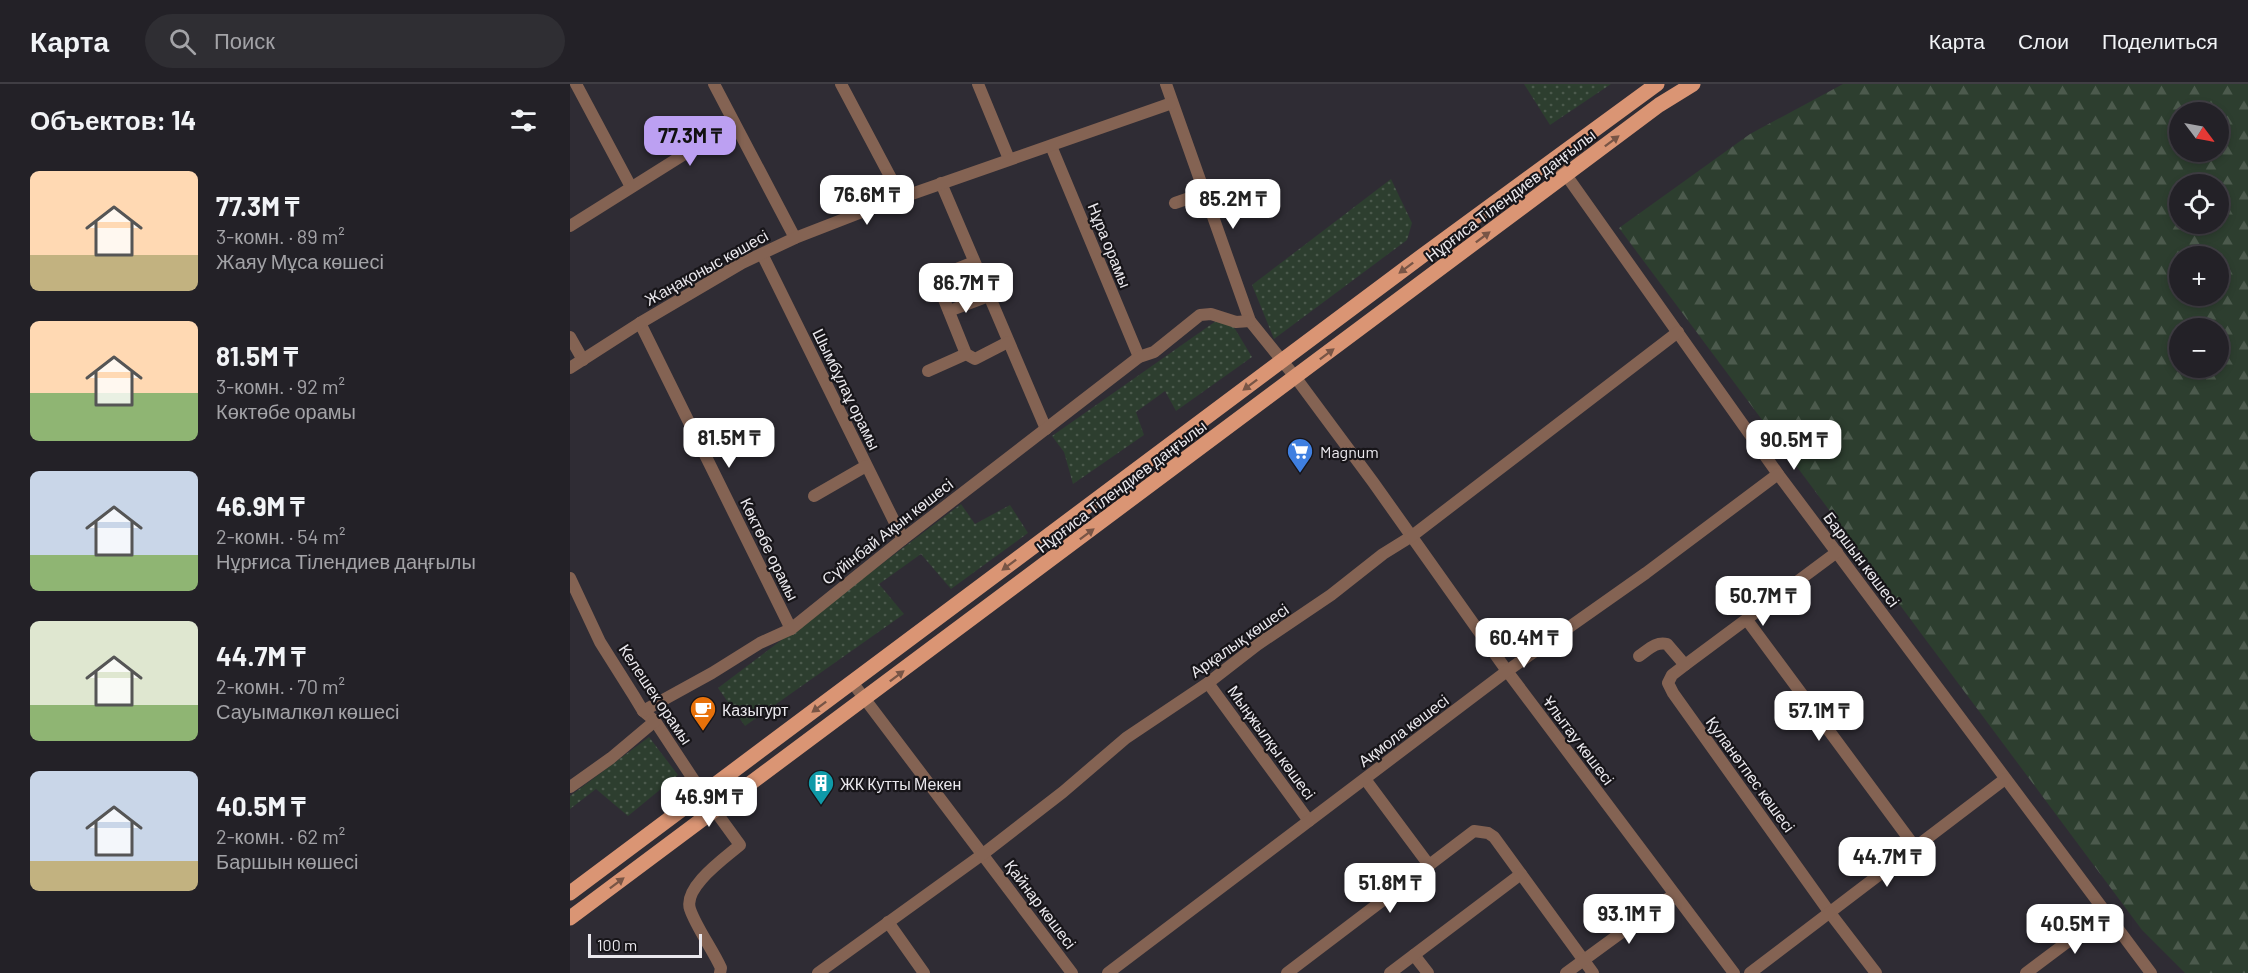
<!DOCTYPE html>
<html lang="ru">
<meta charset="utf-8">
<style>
body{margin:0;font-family:Barlow,sans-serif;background:#2f2e33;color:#f1f3f6;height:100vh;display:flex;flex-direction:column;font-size:22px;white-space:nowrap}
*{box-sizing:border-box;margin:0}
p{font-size:20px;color:#a3a3a7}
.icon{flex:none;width:33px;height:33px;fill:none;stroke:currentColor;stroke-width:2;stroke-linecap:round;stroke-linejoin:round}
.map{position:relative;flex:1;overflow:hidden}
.details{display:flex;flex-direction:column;background:#232127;width:570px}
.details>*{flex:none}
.needle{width:39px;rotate:122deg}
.fabs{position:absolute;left:1599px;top:18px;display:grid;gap:12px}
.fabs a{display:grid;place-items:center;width:60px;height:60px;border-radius:50%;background:#232127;box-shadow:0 3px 9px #0003,0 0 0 2px #403e44;font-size:30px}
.scale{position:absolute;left:18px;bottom:15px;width:114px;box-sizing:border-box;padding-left:6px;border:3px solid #eae8ed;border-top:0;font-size:16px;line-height:21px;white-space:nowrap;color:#eae8ed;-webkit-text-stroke:4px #171519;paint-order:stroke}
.price{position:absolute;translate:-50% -51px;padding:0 14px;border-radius:12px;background:#fff;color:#222;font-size:20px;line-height:39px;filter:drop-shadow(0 2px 3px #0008)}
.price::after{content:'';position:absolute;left:50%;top:36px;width:18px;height:14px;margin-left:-9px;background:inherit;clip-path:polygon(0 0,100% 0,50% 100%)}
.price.on{background:#bca0f2;color:#111}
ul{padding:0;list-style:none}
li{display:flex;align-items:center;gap:18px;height:150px;padding:0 30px}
li span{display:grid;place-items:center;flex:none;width:168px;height:120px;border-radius:9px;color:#555}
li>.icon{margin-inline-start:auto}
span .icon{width:72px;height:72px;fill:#fffc;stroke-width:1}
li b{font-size:26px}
h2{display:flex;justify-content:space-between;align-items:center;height:72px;padding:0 30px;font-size:26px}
header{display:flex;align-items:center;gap:36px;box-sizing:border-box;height:84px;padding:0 30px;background:#232127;border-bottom:2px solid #403e44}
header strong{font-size:28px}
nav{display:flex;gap:33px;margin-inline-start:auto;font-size:21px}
.search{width:420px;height:54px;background:#2f2e33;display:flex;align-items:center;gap:15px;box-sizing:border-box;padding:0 21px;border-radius:33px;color:#a3a3a7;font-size:22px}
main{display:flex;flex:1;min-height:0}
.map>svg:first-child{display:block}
.grass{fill:url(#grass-dots)}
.forest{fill:url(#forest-firs);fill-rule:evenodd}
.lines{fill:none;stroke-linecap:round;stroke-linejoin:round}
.minor{stroke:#846353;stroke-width:12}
.major{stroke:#da9574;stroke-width:15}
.oneway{fill:#785546}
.labels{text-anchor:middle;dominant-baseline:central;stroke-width:4.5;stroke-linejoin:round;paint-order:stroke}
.street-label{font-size:16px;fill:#eae8ed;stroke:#171519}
.poi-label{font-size:16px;fill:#eae8ed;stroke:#171519;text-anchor:start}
</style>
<header>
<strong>Карта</strong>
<div class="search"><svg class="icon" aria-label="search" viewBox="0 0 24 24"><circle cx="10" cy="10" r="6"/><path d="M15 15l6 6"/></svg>Поиск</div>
<nav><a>Карта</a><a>Слои</a><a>Поделиться</a></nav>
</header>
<main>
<section class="details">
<h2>Объектов: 14<svg class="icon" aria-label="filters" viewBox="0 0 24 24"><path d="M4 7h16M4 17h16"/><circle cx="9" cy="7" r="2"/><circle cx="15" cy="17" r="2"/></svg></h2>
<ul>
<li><span style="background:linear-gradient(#ffd9b3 70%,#c2b280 0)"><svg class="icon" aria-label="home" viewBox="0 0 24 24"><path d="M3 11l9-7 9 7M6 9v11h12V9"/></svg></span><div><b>77.3M ₸</b><p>3-комн. · 89 m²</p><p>Жаяу Мұса көшесі</p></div></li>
<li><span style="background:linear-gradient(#ffd9b3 60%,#8fb573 0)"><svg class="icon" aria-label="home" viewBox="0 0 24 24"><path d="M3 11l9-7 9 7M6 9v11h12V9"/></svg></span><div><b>81.5M ₸</b><p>3-комн. · 92 m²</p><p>Көктөбе орамы</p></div></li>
<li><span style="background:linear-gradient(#c9d6e8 70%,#8fb573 0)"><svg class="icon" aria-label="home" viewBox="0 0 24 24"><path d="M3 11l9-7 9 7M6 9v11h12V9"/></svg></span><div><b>46.9M ₸</b><p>2-комн. · 54 m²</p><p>Нұрғиса Тілендиев даңғылы</p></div></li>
<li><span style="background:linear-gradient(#dfe7d0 70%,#8fb573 0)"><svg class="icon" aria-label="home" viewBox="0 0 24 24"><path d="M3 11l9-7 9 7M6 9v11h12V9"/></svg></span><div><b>44.7M ₸</b><p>2-комн. · 70 m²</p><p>Сауымалкөл көшесі</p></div></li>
<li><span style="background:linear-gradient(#c9d6e8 75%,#c2b280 0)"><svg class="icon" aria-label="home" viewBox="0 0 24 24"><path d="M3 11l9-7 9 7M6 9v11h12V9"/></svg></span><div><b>40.5M ₸</b><p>2-комн. · 62 m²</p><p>Баршын көшесі</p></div></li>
</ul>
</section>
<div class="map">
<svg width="1678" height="889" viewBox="0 0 1678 889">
<defs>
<pattern id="grass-dots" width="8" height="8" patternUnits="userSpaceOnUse" patternTransform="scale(1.5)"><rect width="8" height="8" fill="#2d3e2f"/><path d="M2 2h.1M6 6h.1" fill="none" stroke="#4c5a4d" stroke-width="1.8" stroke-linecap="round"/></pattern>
<pattern id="forest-firs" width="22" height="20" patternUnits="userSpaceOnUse" patternTransform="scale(1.5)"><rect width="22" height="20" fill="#2d3e2f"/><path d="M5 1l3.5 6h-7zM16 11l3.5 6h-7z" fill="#4c5a4d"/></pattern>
</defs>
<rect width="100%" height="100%" fill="#2f2c34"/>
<g class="grass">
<path d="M954 0H1041L980 41Z"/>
<path d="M821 95 842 139 837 156 704 255 682 201Z"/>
<path d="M656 230 682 273 606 327 595 307 566 328 574 351 503 400 494 368 482 352Z"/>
<path d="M391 420 405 440 440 421 458 449 381 505 351 470 309 500 334 530 175 642 148 604Z"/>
<path d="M79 653 108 691 58 732 26 705 0 725V712Z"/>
</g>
<path class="forest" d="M1273 0H1678V889H1615L1572 846 1049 144 1180 50ZM1610 28H1648V68H1610ZM1610 100H1648V140H1610ZM1610 172H1648V212H1610ZM1610 244H1648V284H1610Z"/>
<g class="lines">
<g class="minor">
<path d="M6 0 61 103"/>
<path d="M144 0 225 154"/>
<path d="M271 0 331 113"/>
<path d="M408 0 439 75"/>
<path d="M596 0 680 237 726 294 803 398 937 587 1164 889"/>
<path d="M481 62 569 273"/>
<path d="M984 74 1208 390 1581 889"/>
<path d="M371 99 476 345"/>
<path d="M605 119 634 109"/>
<path d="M0 142 164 39"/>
<path d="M192 170 333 455"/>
<path d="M404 178 371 191 367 198 396 270 405 275 438 258"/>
<path d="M379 227 419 212"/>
<path d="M70 239 221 545"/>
<path d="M0 253 13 276"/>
<path d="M0 284 70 239 172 179 225 154 310 121 602 19"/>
<path d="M358 287 396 270"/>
<path d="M244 412 296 382"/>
<path d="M1267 468 1115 581 1102 591 1098 599 1103 609 1260 829 1306 889"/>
<path d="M0 494 30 558 64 612 73 627 85 637 133 710 170 761C155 774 113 803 120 825 126 843 143 866 151 884L150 889"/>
<path d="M1177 536 1345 763"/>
<path d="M1069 572C1078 566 1086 557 1097 560L1115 581"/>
<path d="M282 598 502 889"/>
<path d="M638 599 739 737"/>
<path d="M73 627 142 589 190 559 221 545 333 455 569 273 584 268 630 231 641 230 666 238 680 237"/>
<path d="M795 695 859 781"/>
<path d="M0 703 41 674 85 637"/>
<path d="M318 838 354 889"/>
<path d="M844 871 858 889"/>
<path d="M248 889 413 770 493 708 556 654 638 599 687 561 761 511 813 470 842 452 1108 248"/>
<path d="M538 889 937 587 1076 489 1208 390"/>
<path d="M717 889 904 747 918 749 924 753 1023 889"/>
<path d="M820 889 951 790"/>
<path d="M996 889 1104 810"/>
<path d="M1180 889 1435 695"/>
<path d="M1456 889 1536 829"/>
</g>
<g class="major">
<path d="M0 809 852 172 1087 0"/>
<path d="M0 834 1089 21 1123 0"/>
</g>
</g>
<defs><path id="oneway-solid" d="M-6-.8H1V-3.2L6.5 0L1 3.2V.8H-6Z" transform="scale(1.5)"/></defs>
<g class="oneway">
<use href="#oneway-solid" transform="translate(1042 57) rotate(-37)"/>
<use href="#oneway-solid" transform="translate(913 153) rotate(-37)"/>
<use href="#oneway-solid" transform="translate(836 184) rotate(143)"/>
<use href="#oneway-solid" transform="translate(757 270) rotate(-37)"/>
<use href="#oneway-solid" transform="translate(680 301) rotate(143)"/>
<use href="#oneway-solid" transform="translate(517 450) rotate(-37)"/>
<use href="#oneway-solid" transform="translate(439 481) rotate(143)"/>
<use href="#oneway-solid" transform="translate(327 592) rotate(-37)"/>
<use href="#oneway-solid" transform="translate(249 623) rotate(143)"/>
<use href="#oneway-solid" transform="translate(47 799) rotate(-37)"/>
</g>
<defs>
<g id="supermarket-pin" transform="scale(1.35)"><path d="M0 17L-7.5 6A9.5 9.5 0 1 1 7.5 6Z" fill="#3f7fe0" stroke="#171519"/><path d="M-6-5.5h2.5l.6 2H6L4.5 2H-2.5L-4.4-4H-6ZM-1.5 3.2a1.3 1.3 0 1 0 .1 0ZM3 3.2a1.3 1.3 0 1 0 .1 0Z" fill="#fff"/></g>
<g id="cafe-pin" transform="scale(1.35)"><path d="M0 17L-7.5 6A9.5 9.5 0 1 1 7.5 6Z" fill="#e8710a" stroke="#171519"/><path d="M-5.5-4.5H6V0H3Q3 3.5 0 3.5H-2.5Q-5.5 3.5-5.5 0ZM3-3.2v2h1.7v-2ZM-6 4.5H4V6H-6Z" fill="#fff"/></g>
<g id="building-pin" transform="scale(1.35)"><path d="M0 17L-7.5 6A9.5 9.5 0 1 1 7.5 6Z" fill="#0f9aa8" stroke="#171519"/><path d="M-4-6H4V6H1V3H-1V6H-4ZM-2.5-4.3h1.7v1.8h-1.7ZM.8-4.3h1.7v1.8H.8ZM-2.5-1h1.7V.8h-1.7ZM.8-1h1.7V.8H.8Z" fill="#fff"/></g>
</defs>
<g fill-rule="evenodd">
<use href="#supermarket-pin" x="730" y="367"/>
<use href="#cafe-pin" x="133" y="625"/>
<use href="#building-pin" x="251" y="699"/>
</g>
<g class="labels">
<g class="street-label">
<text transform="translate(940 111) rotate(-37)">Нұрғиса Тілендиев даңғылы</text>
<text transform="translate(540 161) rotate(68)">Нұра орамы</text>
<text transform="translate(136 183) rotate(-29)">Жаңақоныс көшесі</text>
<text transform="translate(277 305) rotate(64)">Шымбұлаұ орамы</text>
<text transform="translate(551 402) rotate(-37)">Нұрғиса Тілендиев даңғылы</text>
<text transform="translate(317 447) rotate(-38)">Сүйінбай Ақын көшесі</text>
<text transform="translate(200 465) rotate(64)">Көктөбе орамы</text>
<text transform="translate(1292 475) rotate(53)">Баршын көшесі</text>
<text transform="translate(669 556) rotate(-35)">Арқалық көшесі</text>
<text transform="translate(86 610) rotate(56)">Келешек орамы</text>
<text transform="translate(833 646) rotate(-37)">Ақмола көшесі</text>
<text transform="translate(1009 656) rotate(53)">Ұлытау көшесі</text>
<text transform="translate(702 658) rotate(54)">Мыңжылқы көшесі</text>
<text transform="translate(1181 690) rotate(54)">Қуланөтпес көшесі</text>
<text transform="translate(471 820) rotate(53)">Қайнар көшесі</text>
</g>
<g class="poi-label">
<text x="750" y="367">Magnum</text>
<text x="152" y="625">Казыгурт</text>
<text x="270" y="699">ЖК Кутты Мекен</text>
</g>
</g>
</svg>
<div class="fabs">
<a><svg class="needle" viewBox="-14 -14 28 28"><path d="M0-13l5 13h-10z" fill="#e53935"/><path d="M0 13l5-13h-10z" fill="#a3a3a7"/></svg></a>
<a><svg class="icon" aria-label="locate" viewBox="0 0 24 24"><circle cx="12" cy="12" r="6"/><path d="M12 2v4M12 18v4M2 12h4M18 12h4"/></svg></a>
<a>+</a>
<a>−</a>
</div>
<div class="scale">100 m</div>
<b class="price on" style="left:120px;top:83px">77.3M ₸</b>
<b class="price" style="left:297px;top:142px">76.6M ₸</b>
<b class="price" style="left:663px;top:146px">85.2M ₸</b>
<b class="price" style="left:396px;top:230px">86.7M ₸</b>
<b class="price" style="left:159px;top:385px">81.5M ₸</b>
<b class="price" style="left:1224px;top:387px">90.5M ₸</b>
<b class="price" style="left:1193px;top:543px">50.7M ₸</b>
<b class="price" style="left:954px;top:585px">60.4M ₸</b>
<b class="price" style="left:1249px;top:658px">57.1M ₸</b>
<b class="price" style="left:139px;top:744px">46.9M ₸</b>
<b class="price" style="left:1317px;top:804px">44.7M ₸</b>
<b class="price" style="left:820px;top:830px">51.8M ₸</b>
<b class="price" style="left:1059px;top:861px">93.1M ₸</b>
<b class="price" style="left:1505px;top:871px">40.5M ₸</b>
</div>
</main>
